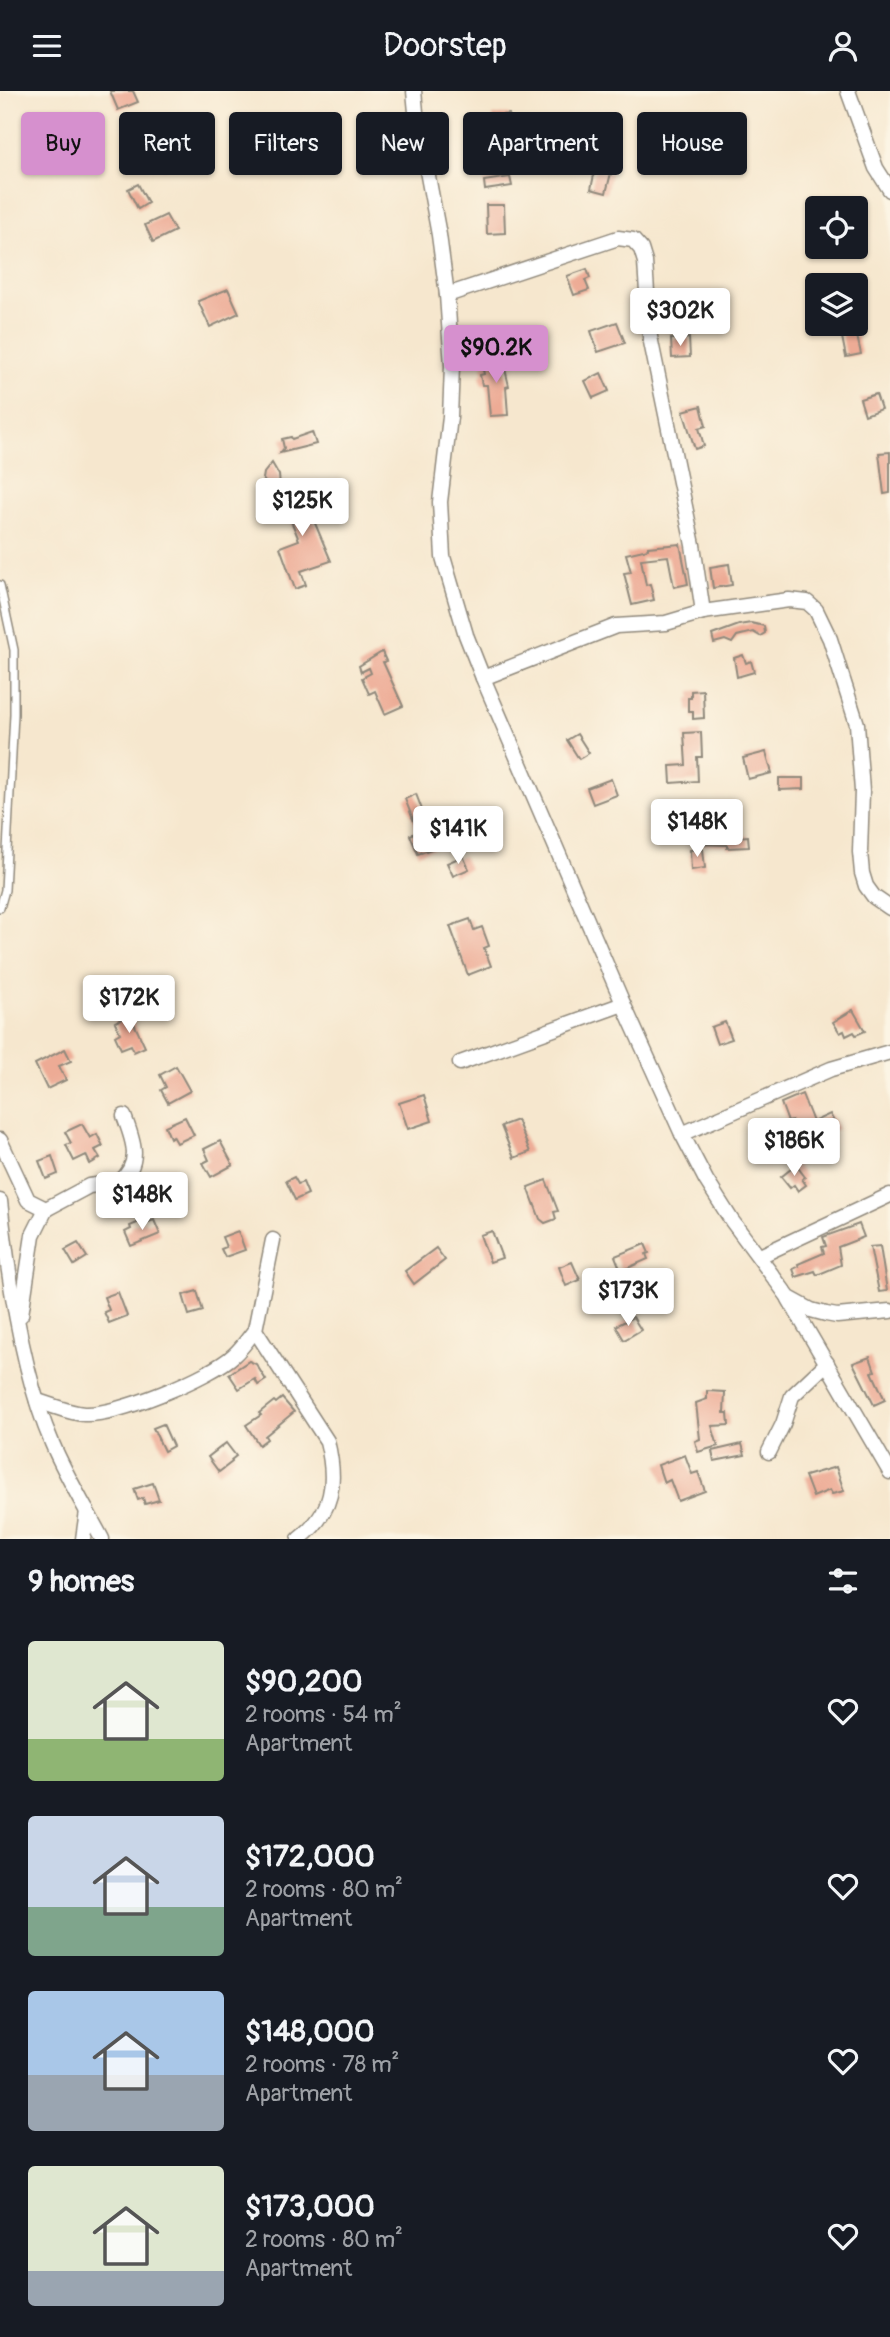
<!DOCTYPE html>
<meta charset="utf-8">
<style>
body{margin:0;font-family:Pangolin,sans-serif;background:#20242c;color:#f1f3f6;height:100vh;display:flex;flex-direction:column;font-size:26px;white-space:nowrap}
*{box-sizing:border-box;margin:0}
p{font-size:23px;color:#9ea1a6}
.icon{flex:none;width:38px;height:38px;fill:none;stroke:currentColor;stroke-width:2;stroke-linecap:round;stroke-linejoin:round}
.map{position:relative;height:1448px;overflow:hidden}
.details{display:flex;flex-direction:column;background:#171b24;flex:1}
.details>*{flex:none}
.top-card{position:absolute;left:21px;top:21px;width:849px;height:63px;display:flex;gap:14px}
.buttons{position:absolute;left:805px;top:105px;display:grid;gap:14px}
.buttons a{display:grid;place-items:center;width:63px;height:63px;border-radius:7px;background:#171b24;box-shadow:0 2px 5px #0004;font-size:35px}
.price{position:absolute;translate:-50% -60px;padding:0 16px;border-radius:7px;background:#fff;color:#222;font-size:23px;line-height:46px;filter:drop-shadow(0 2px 4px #0008)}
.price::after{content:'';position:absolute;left:50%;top:42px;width:21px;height:16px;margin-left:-10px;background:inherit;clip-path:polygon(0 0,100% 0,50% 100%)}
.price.active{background:#d690ce;color:#111}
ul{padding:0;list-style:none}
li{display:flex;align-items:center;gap:21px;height:175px;padding:0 28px}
li span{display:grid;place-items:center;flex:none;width:196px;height:140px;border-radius:7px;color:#555}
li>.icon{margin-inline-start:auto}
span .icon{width:84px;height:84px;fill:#fffc;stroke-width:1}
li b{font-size:30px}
h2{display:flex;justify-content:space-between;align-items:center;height:84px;padding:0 28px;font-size:30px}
.chip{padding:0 24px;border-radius:7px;background:#171b24;box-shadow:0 2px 5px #0004;font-size:24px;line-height:63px}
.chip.active{background:#d690ce;color:#111}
header{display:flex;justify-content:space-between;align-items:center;height:91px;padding:0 28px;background:#171b24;font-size:32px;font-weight:600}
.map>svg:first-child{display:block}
.building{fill:#edab95}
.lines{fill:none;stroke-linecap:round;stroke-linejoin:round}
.service-casing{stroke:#90897c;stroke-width:10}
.minor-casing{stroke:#90897c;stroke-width:17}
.service{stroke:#fff;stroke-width:7}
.minor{stroke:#fff;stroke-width:14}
</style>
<header><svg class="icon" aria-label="menu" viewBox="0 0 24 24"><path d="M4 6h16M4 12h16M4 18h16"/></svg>Doorstep<svg class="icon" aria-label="person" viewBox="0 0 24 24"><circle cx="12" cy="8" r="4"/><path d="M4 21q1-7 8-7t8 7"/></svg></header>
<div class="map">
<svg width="890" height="1448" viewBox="0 0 890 1448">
<rect width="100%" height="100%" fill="#fcf5e5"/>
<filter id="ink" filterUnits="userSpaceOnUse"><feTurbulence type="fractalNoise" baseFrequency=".0143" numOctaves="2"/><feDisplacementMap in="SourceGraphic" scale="14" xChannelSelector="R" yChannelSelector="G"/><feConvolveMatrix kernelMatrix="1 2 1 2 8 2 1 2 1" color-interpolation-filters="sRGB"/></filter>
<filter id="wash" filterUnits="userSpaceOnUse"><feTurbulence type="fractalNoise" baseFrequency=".00686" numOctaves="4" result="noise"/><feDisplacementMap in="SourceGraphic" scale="28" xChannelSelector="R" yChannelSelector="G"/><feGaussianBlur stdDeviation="1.57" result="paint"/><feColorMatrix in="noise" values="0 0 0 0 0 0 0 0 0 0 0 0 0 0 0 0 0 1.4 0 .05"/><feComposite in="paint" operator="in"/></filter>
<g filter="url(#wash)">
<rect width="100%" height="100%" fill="#f6e7ce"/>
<g id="blocks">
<g class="building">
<path d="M110 0H133L138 11 118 19Z"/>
<path d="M509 23 511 34 529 32 530 41 502 47V43L495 44 493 25Z"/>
<path d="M169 55 171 61 175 60 178 69 170 71 172 75 163 78 156 59Z"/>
<path d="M595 79 611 82 606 102 591 98Z"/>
<path d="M510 86 512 95 485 99 484 90Z"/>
<path d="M138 93 148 112 138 118 128 98Z"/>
<path d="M486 114H504L505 142 487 143Z"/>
<path d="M166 124 175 140 153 151 145 134Z"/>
<path d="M587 178 590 187 585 189 589 199 574 204 567 185Z"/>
<path d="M228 198 239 222 210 236 198 210Z"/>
<path d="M672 215 676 236 662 238 661 217Z"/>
<path d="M617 231 625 252 598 261 591 240Z"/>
<path d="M851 239 853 246 857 245 861 263 846 266 841 241Z"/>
<path d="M689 247 690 266 672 267 671 248Z"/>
<path d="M494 264V267L500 266V269H503L509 295 506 296 508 324 490 325 487 294H482L480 284 484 283 482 275 486 273 484 266Z"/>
<path d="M601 282 609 300 593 307 585 290Z"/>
<path d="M876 303 881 318 865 324 860 308Z"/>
<path d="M701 315 706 335 699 337 704 355 695 358 683 320Z"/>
<path d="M312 341 316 353 280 362 284 357 282 348 291 346 292 348Z"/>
<path d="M890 361V402L884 403 879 362Z"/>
<path d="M272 372 279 384 280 395 267 394 263 388 264 382Z"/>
<path d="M293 392 301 413 309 410 313 422 311 423 331 470 301 480 306 494 295 498 280 456 299 449 278 398Z"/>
<path d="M680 453 688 493 674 496 668 465 641 468 646 494 650 493 654 509 632 514 624 482 631 481 626 463 648 458V456Z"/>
<path d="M729 473 732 494 713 497 710 476Z"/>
<path d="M751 532 764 535 765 542 760 545 753 541 737 545 732 552 725 549 714 552 712 544 739 534Z"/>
<path d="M382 561 386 570 383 571 403 615 385 623 375 600 369 603 362 587 371 582 369 577 361 581 359 575Z"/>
<path d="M743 564 746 572 751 570 754 581 737 586 734 567Z"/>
<path d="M703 599 704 627 693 628V620H688V607H691V600Z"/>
<path d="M701 641 702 666H697L698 690 671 692 670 675 686 674 684 642Z"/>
<path d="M577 643 589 662 579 668 567 649Z"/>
<path d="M766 661 772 682 748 688 743 667Z"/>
<path d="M779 687H804V698L779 699Z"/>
<path d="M611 688 617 704 593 713 587 697Z"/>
<path d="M416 703 426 729 429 728 431 733 440 729 442 735 451 731 458 748 418 763 410 744 418 741 405 708Z"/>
<path d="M696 734 739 736 738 746 748 745 749 756 727 757V754L695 753Z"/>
<path d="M703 758 705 777 691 779 690 759Z"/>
<path d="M463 765 469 778 453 785 447 772Z"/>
<path d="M470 828 474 839 482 836 489 855 484 857 491 875 468 884 450 835Z"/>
<path d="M853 919 865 940 856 944 854 941 846 945 844 940 840 942 833 931Z"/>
<path d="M130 924 145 956 134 961 131 954 121 958 115 945 120 942 115 931Z"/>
<path d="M725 931 732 948 717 953 711 936Z"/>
<path d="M65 958 71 970 59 975 66 989 47 998 35 973Z"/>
<path d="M176 975 190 1000 168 1012 161 999 166 996 160 984Z"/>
<path d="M802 1003 813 1031 830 1023 838 1038 799 1052 792 1030 788 1031 781 1012Z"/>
<path d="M424 1004 432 1030 408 1038 399 1012Z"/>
<path d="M185 1026 194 1044 177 1052 173 1045 170 1047 165 1035Z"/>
<path d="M517 1029 530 1061 514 1067 501 1035Z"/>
<path d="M82 1033 90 1047 97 1043 103 1055 95 1059 100 1067 90 1073 86 1064 74 1070 66 1054 71 1052 65 1041Z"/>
<path d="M220 1050 233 1074 211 1086 203 1072 209 1069 204 1058Z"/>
<path d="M52 1065 58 1083 46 1088 39 1070Z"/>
<path d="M796 1074 805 1086 802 1088 806 1094 798 1100 794 1094 790 1097 781 1086Z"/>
<path d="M294 1086 298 1093 303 1091 308 1103 295 1109 286 1090Z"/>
<path d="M546 1089 558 1120 554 1121 556 1128 545 1132 540 1128 528 1096Z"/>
<path d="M144 1129 146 1132 154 1129 160 1143 131 1155 125 1141 131 1138 130 1135Z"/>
<path d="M859 1133 864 1146 838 1156 841 1174 817 1184 815 1180 796 1186 793 1178 799 1175 798 1173 824 1162 822 1156 826 1155 823 1146Z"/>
<path d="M238 1140 245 1159 225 1166 221 1158 226 1156 222 1146Z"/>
<path d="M492 1140 502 1167 490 1171 480 1144Z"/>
<path d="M78 1152 87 1166 74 1174 65 1159Z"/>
<path d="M645 1153 649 1162 646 1163 648 1168 621 1180 615 1165Z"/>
<path d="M880 1155 887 1200 879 1201 870 1156Z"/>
<path d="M436 1157 445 1169 414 1193 405 1180Z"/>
<path d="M572 1171 580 1189 566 1195 559 1176Z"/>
<path d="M197 1200 203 1220 189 1224 183 1204Z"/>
<path d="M118 1201 127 1225 109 1232 104 1221 109 1219 104 1206Z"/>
<path d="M633 1226 641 1239 624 1249 616 1235Z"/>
<path d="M870 1266 875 1280 872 1281 885 1309 874 1314 853 1272Z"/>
<path d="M249 1270 256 1273 266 1289 258 1294 255 1288 239 1298 229 1283Z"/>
<path d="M707 1300 725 1301 724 1322H728L729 1334 712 1335 718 1355 698 1361 695 1350 700 1348 696 1312 707 1308Z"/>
<path d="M282 1307 294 1321 265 1345 267 1348 259 1354 246 1334 261 1324 259 1322 274 1310 276 1312Z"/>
<path d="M163 1333 173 1355 164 1360 153 1337Z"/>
<path d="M226 1352 236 1365 231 1369 232 1371 219 1381 208 1366Z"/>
<path d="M742 1353 745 1364 714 1370 712 1360Z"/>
<path d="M685 1364 692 1383 698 1381 705 1400 678 1410 670 1389 664 1392 658 1374Z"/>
<path d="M836 1376 844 1400 832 1403 830 1399 813 1406 805 1385Z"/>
<path d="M153 1392 159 1409 145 1413 143 1407 138 1409 134 1398Z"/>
</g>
</g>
</g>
<g filter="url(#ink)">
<use href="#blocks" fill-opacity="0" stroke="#90897c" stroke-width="2"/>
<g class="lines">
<g class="service-casing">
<path id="service" d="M0 494 14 559V623L5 799 0 817"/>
</g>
<g class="minor-casing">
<g id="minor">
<path d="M414 0 416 21 439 144 447 204 452 275 450 326 440 411 443 466 466 544 483 587 625 917 682 1043 706 1089 732 1130 789 1207 811 1219 826 1223 837 1225 890 1220"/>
<path d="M848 0 876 77 890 99"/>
<path d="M447 204 618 147 633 149 641 158 645 171 650 246 693 454 703 521"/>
<path d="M483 587 616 535 666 532 703 521 789 509 807 511 816 519 830 548 857 633 862 700 860 761 862 782 866 795 874 806 890 817"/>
<path d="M460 972 623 913"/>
<path d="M682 1043 831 978 890 961"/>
<path d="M0 1049 28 1109 46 1118"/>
<path d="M0 1110C8 1185 22 1283 52 1352 66 1385 85 1416 102 1448"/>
<path d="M273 1149 255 1239 327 1350C337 1391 334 1421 299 1448"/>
<path d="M760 1165 890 1104"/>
<path d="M789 1208 890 1381"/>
<path d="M21 1224 33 1144 46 1118 89 1095 119 1091C143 1072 133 1049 124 1025"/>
<path d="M37 1310C52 1314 69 1322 84 1323 116 1325 211 1286 234 1264 242 1257 248 1248 255 1239"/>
<path d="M769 1361 783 1333 792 1305 827 1272"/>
<path d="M83 1448 87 1420"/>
</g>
</g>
<use href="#service" class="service"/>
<use href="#minor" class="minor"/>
</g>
</g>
</svg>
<div class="buttons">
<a><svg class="icon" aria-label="locate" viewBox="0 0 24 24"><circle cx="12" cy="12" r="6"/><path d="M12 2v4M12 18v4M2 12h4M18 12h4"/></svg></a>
<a><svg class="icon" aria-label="layers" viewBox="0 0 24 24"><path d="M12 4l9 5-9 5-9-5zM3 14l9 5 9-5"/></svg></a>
</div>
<b class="price" style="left:680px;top:257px">$302K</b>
<b class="price active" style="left:496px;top:294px">$90.2K</b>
<b class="price" style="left:302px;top:447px">$125K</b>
<b class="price" style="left:697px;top:768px">$148K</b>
<b class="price" style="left:458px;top:775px">$141K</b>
<b class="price" style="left:129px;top:944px">$172K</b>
<b class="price" style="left:794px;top:1087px">$186K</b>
<b class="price" style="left:142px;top:1141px">$148K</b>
<b class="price" style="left:628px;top:1237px">$173K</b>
<div class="top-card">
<a class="chip active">Buy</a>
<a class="chip">Rent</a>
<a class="chip">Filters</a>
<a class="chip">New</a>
<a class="chip">Apartment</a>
<a class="chip">House</a>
</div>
</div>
<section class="details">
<h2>9 homes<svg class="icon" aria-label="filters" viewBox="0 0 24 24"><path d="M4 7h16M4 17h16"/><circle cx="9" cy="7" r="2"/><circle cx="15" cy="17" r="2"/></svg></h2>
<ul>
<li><span style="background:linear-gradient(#dfe7d0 70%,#8fb573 0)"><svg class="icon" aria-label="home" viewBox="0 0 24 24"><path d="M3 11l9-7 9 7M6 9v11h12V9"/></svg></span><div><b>$90,200</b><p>2 rooms · 54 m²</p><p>Apartment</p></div><svg class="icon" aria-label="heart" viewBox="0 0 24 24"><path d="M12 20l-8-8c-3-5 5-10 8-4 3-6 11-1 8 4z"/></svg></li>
<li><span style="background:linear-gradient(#c9d6e8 65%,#7fa58c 0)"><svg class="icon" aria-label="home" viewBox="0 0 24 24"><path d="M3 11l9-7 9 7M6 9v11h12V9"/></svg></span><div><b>$172,000</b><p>2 rooms · 80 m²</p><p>Apartment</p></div><svg class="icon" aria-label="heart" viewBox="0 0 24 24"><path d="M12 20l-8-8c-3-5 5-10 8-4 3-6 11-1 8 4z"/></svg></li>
<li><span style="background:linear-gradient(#a9c7e8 60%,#9aa5b1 0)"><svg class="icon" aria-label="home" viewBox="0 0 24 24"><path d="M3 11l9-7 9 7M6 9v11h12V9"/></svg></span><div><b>$148,000</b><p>2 rooms · 78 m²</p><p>Apartment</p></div><svg class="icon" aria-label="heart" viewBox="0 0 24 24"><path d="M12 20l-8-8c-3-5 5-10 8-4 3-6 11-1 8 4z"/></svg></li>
<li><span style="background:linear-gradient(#dfe7d0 75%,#9aa5b1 0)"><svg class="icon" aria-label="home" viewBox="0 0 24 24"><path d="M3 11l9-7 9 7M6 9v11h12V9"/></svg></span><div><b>$173,000</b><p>2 rooms · 80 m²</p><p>Apartment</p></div><svg class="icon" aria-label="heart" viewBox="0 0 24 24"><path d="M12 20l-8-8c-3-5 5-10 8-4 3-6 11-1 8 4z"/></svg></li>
</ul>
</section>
